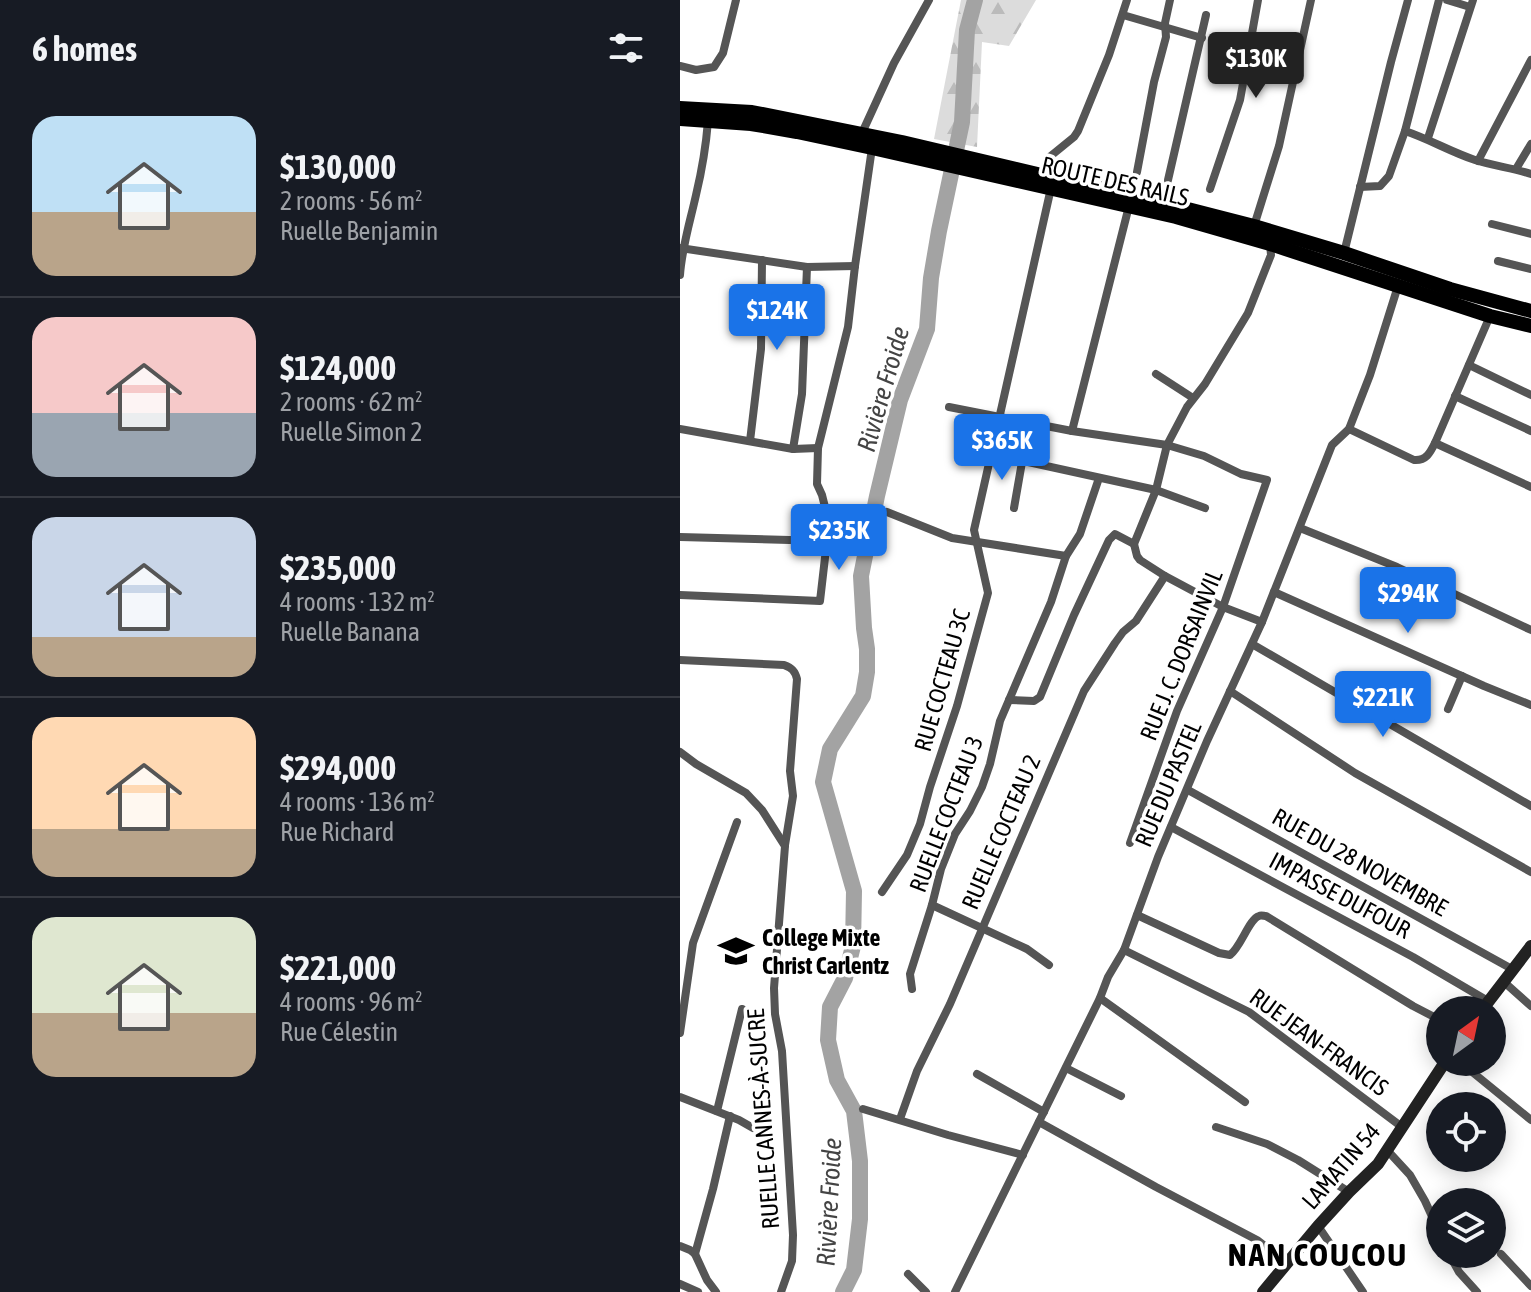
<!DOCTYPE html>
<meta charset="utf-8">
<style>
body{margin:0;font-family:"Asap Condensed",sans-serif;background:#242831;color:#f1f3f6;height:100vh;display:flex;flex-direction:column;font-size:30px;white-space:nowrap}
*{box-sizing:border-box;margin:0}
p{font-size:26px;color:#9ea1a6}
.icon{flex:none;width:44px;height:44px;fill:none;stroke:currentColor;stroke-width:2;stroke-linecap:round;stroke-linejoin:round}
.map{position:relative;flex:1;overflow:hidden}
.panel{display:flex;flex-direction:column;background:#171b24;width:680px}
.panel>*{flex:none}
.needle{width:52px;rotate:33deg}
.fabs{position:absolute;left:746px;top:996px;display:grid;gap:16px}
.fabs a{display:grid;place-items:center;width:80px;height:80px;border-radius:50%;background:#171b24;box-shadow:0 4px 20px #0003;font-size:40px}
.price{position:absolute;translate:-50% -68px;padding:0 18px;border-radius:8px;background:#1a73e8;color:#fff;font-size:26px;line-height:52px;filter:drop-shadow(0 2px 4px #0008)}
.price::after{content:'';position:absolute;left:50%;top:48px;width:24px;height:18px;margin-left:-12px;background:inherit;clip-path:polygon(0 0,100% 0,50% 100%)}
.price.selected{background:#222;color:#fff}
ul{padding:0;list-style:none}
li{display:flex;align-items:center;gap:24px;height:200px;padding:0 32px}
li+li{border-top:2px solid #363941}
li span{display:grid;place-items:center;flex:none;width:224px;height:160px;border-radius:24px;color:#555}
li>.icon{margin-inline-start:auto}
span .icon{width:96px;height:96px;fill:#fffc;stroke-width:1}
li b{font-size:34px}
h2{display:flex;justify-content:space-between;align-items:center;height:96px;padding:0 32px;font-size:34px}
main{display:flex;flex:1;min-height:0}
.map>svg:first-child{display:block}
.forest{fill:url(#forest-firs)}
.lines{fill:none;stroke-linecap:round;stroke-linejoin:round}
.river{stroke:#a3a3a3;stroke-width:16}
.street{stroke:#555;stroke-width:8}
.secondary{stroke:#222;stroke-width:12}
.primary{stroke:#000;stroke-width:14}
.labels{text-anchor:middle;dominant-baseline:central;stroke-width:7;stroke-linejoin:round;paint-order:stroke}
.street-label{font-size:24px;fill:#000;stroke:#fff}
.poi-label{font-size:24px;font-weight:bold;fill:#000;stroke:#fff;text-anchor:start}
.water-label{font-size:26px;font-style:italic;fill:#444;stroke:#fff}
.district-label{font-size:32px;font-weight:bold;letter-spacing:2px;fill:#000;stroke:#fff}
</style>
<main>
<section class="panel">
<h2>6 homes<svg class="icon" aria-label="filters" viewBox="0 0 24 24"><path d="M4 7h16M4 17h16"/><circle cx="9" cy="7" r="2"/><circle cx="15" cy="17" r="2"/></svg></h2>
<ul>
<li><span style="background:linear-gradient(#bfe0f5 60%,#b9a48a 0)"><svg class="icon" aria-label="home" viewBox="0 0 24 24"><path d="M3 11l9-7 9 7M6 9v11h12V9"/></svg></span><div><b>$130,000</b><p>2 rooms · 56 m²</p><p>Ruelle Benjamin</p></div></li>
<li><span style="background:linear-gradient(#f6c9c9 60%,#9aa5b1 0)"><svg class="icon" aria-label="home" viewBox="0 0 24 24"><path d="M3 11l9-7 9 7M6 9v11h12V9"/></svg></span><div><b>$124,000</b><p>2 rooms · 62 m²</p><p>Ruelle Simon 2</p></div></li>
<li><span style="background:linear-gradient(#c9d6e8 75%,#b9a48a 0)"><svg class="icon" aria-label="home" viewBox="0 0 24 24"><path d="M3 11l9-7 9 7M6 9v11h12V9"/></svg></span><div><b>$235,000</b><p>4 rooms · 132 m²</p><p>Ruelle Banana</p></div></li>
<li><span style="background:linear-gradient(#ffd9b3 70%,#b9a48a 0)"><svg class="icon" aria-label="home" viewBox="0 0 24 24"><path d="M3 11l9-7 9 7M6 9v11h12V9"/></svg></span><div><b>$294,000</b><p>4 rooms · 136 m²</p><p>Rue Richard</p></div></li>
<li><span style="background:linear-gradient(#dfe7d0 60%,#b9a48a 0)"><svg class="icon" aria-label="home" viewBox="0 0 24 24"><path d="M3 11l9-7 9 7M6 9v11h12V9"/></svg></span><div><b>$221,000</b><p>4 rooms · 96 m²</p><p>Rue Célestin</p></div></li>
</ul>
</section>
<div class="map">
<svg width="851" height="1292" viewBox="0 0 851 1292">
<defs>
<pattern id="forest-firs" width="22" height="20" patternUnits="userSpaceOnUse" patternTransform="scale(2)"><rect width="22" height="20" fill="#dcdcdc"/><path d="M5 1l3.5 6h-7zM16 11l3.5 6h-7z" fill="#bbb"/></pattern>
</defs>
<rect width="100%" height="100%" fill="#fff"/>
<path class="forest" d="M281 0H356L329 46 302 42 297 147 254 139Z"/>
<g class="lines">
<path class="river" d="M163 1292 174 1270 180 1219V1161L174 1111 157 1080 148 1040 150 1007 165 978 173 946 174 891 143 782 150 749 183 696 187 672V649L184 628 181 576 197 496 220 400 247 329 251 278 259 231 282 122 287 30 295 0"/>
<g class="street">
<path d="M767 0 790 7"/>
<path d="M443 15 522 38"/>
<path d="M0 66 16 70 34 67 43 53 56 0"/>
<path d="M725 131C749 139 771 152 795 160 814 166 833 168 851 174"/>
<path d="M182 133 214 63 249 0"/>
<path d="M748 138 793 0"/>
<path d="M798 161 851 60"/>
<path d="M836 169 851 144"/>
<path d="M457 172 474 82 486 37 485 23 490 0"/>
<path d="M366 176 367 159 394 137 398 131 429 55 447 0"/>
<path d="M488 180 526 15"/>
<path d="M680 187 700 186 709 176 725 131 759 0"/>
<path d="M530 189 560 100 578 0"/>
<path d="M812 224 851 234"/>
<path d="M574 226 599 146 631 0"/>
<path d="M0 248 127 267 175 266"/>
<path d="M664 253 711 62 728 0"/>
<path d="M818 261 851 269"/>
<path d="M0 275C2 247 10 222 16 195 22 170 26 146 28 121"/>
<path d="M789 365 851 395"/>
<path d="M476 374 513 398"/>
<path d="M775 396 851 431"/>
<path d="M269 407 392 431 487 445 524 456 561 474 587 480 543 607 497 711 450 843"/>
<path d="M0 429 113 449 138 448"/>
<path d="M669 429 734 460C746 461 750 453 755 443L810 316"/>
<path d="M392 431 449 206"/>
<path d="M70 441 81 349 82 260"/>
<path d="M755 443 851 487"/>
<path d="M113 449 122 394 127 267"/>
<path d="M311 454 476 490 525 508"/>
<path d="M334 508 342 462"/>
<path d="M207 512 272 538 386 556"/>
<path d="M620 528 717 567 851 630"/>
<path d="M0 537 146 541"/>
<path d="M454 544 476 490 487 445 507 407 525 384 568 313 591 255 590 244"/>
<path d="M594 592 804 686 851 705"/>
<path d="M0 595 140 601 149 523 142 495 137 484 138 448 168 327 175 266 192 148"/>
<path d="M572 644 851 806"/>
<path d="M0 660 104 665C112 668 115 671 117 679L110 771 113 796 105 845"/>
<path d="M550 691 675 773 851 872"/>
<path d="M329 700 354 701 360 697 394 615 429 540 435 534 454 544 457 556 460 560 485 576 543 607 582 622"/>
<path d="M768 709 782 676"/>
<path d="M0 752 16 764 66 793 82 810 105 846 94 988 95 1014 102 1051 113 1235 112 1261 101 1292"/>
<path d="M508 790 832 969"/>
<path d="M491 827 733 957 808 1001"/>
<path d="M202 892 227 855 240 824 250 787 277 706 308 593 294 530 371 188"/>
<path d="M252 905 347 949 369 965"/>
<path d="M457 915 539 953 550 955C561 947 569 919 579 916 581 915 584 916 586 916L733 1006 760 1020"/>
<path d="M444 950 569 1012 722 1127"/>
<path d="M824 982 851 1006"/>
<path d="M232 989 230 974 252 905 261 869 275 834 290 811 302 787 310 764 320 721 371 602 386 556 400 534 419 478"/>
<path d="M420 998 565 1102"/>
<path d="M0 1033 13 943 57 822"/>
<path d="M780 1062 851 1120"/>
<path d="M386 1068 441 1096"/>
<path d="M297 1074 364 1112"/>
<path d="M0 1097 59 1120 73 1128"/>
<path d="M183 1109 268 1135 343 1155"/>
<path d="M37 1111 62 1009"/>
<path d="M220 1119 237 1071 270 1004 404 691 435 643 443 632 456 621 485 576"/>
<path d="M359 1122 476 1187 577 1240 608 1264"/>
<path d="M536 1127 587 1144 618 1160 669 1192"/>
<path d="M707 1150 730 1175 745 1201 760 1234"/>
<path d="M638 1226 683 1292"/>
<path d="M0 1246 10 1250 15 1254"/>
<path d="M769 1254 779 1272 797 1292"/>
<path d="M821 1254 851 1286"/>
<path d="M228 1274 246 1292"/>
<path d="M0 1284 18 1292"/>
<path d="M36 1292 27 1280 15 1254 33 1189 50 1116"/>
<path d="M275 1292 420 998 428 977 444 950 478 857 527 741 582 622 652 445 669 429 690 375 718 286"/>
</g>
<g class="secondary">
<path d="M802 1010 851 946"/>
<path d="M583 1292 638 1226 669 1192 698 1164 765 1062"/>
</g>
<g class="primary">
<path d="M0 108 72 112 222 142 366 176 426 188 574 226 664 253 770 289 851 311"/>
<path d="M0 119 71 124 117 132 192 148 496 217 590 244 810 316 851 326"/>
</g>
</g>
<defs>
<g id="school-bare" transform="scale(2.76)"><path d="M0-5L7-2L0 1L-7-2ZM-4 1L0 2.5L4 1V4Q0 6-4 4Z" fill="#000" stroke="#fff" stroke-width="2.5" paint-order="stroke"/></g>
</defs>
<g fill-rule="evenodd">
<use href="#school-bare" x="56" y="951"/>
</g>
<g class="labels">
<g class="street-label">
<text transform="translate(435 181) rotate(13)">ROUTE DES RAILS</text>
<text transform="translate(501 655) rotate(-68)">RUE J. C. DORSAINVIL</text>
<text transform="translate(262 680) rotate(-74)">RUE COCTEAU 3C</text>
<text transform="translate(488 784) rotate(-67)">RUE DU PASTEL</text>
<text transform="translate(266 814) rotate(-69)">RUELLE COCTEAU 3</text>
<text transform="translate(321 832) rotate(-67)">RUELLE COCTEAU 2</text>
<text transform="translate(680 862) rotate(29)">RUE DU 28 NOVEMBRE</text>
<text transform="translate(660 895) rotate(28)">IMPASSE DUFOUR</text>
<text transform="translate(639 1042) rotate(36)">RUE JEAN-FRANCIS</text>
<text transform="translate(83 1119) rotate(-94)">RUELLE CANNES-À-SUCRE</text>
<text transform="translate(661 1166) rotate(-49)">LAMATIN 54</text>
</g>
<g class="poi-label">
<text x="82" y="937">College Mixte<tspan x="82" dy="28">Christ Carlentz</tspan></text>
</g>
<g class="water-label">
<text transform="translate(203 389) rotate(-74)">Rivière Froide</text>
<text transform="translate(149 1202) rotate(-87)">Rivière Froide</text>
</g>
<g class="district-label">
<text x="638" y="1254">NAN COUCOU</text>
</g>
</g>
</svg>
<div class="fabs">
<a><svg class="needle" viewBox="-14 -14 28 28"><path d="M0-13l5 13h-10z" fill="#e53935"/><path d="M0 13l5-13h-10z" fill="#9ea1a6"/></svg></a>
<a><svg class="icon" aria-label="locate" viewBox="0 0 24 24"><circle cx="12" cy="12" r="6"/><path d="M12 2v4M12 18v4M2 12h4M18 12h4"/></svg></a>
<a><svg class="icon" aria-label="layers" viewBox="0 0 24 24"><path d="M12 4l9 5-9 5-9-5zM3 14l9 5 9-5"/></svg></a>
</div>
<b class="price selected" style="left:576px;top:100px">$130K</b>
<b class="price" style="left:97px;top:352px">$124K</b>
<b class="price" style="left:322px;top:482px">$365K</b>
<b class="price" style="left:159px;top:572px">$235K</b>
<b class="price" style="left:728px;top:635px">$294K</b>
<b class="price" style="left:703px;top:739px">$221K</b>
</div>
</main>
